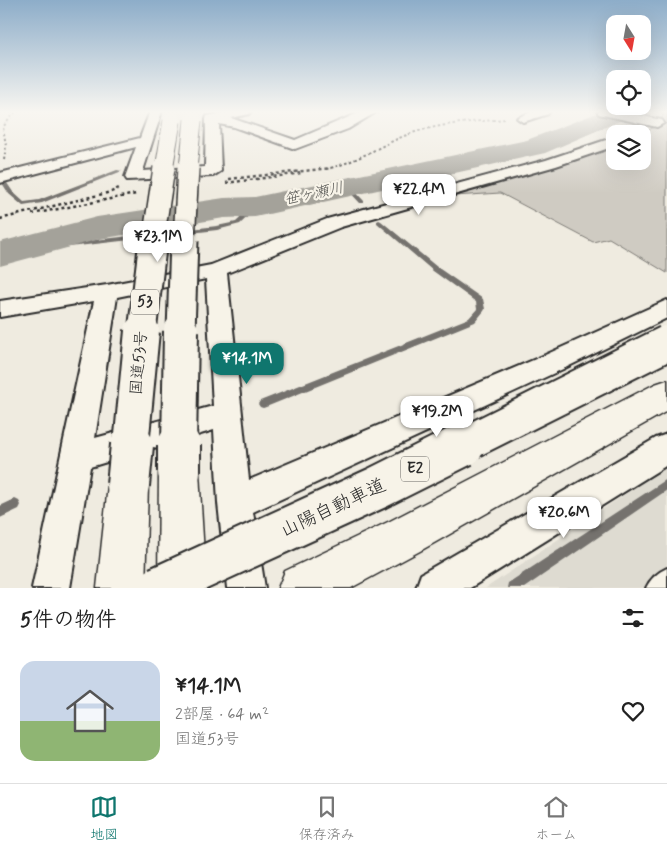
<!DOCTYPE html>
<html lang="ja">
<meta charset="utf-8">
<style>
body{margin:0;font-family:Mynerve,"Klee One",sans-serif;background:#f2f2f2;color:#222;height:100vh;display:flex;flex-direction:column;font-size:19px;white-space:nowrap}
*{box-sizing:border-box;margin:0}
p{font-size:16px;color:#767676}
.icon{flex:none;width:28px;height:28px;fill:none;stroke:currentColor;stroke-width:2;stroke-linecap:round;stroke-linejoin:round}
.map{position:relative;height:588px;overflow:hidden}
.sheet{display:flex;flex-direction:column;background:#fff;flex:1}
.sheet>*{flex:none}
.needle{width:32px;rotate:169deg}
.fabs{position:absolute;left:606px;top:15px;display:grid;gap:10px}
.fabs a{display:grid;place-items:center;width:45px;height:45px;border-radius:10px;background:#fff;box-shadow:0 5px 20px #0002;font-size:25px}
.price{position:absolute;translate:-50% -42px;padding:0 11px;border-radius:10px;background:#fff;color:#222;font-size:16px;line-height:32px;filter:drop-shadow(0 1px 2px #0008)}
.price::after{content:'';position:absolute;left:50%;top:30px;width:15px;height:11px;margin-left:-8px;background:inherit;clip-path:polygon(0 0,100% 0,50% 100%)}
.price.selected{background:#0f766e;color:#fff}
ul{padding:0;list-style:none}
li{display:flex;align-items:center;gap:15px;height:125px;padding:0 20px}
li span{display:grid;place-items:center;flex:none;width:140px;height:100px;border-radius:15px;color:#555}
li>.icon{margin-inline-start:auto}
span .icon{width:60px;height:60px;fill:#fffc;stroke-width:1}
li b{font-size:21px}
h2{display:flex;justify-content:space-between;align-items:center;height:60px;padding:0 20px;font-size:21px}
.tab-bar{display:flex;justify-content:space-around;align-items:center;height:70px;border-top:1px solid #e0e0e0;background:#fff;font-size:14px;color:#767676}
.tab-bar a{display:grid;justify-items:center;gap:2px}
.tab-bar .selected{color:#0f766e}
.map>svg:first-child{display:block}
.built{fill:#dedbd1}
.green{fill:#cfcbc2;stroke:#7d7b76}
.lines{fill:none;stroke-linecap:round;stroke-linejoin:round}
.stream{fill:#74726e;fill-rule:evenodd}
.river{fill:#a4a29a;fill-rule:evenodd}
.service-casing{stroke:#2b2b2b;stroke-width:4}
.minor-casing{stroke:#2b2b2b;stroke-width:4}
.trunk-casing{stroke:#2b2b2b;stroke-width:3}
.motorway-casing{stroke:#2b2b2b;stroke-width:3}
.path-far1{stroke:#2b2b2b;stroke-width:2;stroke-dasharray:2.5 2.5;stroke-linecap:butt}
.path{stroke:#2b2b2b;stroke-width:2.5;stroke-dasharray:3 3;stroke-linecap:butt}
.service{fill:#f7f3e8;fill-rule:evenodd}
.minor{fill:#f7f3e8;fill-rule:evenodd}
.trunk{fill:#f7f3e8;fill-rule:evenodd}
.motorway{fill:#f7f3e8;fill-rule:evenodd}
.trunk-bridge-far4-casing{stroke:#2b2b2b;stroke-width:19;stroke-linecap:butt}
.trunk-bridge-far3-casing{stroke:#2b2b2b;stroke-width:24;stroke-linecap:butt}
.trunk-bridge-far2-casing{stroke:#2b2b2b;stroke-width:31;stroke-linecap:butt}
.trunk-bridge-far1-casing{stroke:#2b2b2b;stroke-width:38;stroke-linecap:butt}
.trunk-bridge-casing{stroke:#2b2b2b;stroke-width:46;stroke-linecap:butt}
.motorway-bridge-far1-casing{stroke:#2b2b2b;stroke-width:38;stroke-linecap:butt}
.motorway-bridge-casing{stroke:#2b2b2b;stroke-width:46;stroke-linecap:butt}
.trunk-bridge-far4{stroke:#f7f3e8;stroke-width:17}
.trunk-bridge-far3{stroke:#f7f3e8;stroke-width:21}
.trunk-bridge-far2{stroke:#f7f3e8;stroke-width:27}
.trunk-bridge-far1{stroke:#f7f3e8;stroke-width:34}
.trunk-bridge{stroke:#f7f3e8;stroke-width:42}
.motorway-bridge-far1{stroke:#f7f3e8;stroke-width:34}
.motorway-bridge{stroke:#f7f3e8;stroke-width:42}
.labels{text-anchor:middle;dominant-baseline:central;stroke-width:4.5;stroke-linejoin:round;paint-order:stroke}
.far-water-label{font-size:15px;font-style:italic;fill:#555552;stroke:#f7f3e8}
.shield{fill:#f7f3e8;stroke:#686764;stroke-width:1}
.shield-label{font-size:15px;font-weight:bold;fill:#2b2b2b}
.street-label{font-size:16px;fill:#2b2b2b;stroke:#f7f3e8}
.near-street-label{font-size:19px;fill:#2b2b2b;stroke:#f7f3e8}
</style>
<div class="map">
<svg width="667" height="588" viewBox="0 0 667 588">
<rect width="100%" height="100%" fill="#efebe0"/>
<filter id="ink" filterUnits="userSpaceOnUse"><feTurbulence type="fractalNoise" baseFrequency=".02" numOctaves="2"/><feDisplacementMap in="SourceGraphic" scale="10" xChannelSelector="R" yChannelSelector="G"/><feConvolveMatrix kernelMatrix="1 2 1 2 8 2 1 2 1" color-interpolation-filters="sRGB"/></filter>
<g filter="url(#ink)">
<path class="built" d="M667 466V588H486Z"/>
<path class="green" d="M664 111H667V273L609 238 593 242 500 193 440 197 513 179 615 143V161H642L641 134 660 124Z"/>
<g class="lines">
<g class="stream">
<path d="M117 170 122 171 42 203 23 206 9 194 2 183 0 184V180H5L13 192 24 202 39 200Z"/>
<path d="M348 185 350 186 364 201V203H360L346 188 345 187Z"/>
<path d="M255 205 257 206V208L240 224 217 230 17 253 14 251 17 249 217 226 236 222 253 206Z"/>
<path d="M379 220 381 221 437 267 483 299 485 309 484 311 475 322 266 407 263 408 260 407 258 404 260 401 469 318 477 309 476 302 433 271 377 223V221Z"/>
<path d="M667 479V490L524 588H507L508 583Z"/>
<path d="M15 499 19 501 21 505 19 509 0 518V506Z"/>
</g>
<path class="river" d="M602 111H634L631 116 545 153 255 217 224 218 100 239 0 266V242L97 217 224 198 255 197 527 140Z"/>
<g class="service-casing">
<path id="service" d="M667 568V588H646C650 579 658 572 667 568Z"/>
</g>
<g class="minor-casing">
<g id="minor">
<path d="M150 111H162L143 171 205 167 206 119 207 116 231 111H251L249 114 231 118 295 140 363 111H378L348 129 295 149 234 127 219 124 221 171 213 176 127 180 125 177 136 147 0 183V173L140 138Z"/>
<path d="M533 111H550L548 114 523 122 517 118Z"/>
<path d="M597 111H618L662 120 664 123 657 127 599 114Z"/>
<path d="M615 137V146L556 166 341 227 227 273 249 480 545 355 667 300V318L563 369 253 512 265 588H227L218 503 214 430 90 467 70 588H32L94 301 0 317V301L107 285 211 265 327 219 546 160ZM206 279 213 406 95 438 117 297Z"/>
<path d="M667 434V465L470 588H416L421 574 656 438Z"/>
</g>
</g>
<g class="trunk-casing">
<g id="trunk">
<path d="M179 454 193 459 199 472 206 588H158L159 472 165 459Z"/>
<path d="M128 466 142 472 148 485 145 588H97L108 485 114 472Z"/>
</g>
</g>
<g class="motorway-casing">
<path id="motorway" d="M667 380V411L420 551 351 588H278L285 571 390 521 655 384Z"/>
</g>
<g class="path-far1">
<path d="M4 160 6 146 3 127 16 111"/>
<path d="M326 169C354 163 378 147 404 136 437 123 471 122 506 119"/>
</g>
<g class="path">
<path d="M229 179 331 168"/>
<path d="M226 183 302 173"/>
<path d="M32 214 136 194"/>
<path d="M0 219 111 192 119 188"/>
</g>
<use href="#service" class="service"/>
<use href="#minor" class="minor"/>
<use href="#trunk" class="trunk"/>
<use href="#motorway" class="motorway"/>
<g class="trunk-bridge-far4-casing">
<g id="trunk-bridge-far4">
<path d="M164 169 172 121"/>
<path d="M188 169 193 120"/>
</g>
</g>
<g class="trunk-bridge-far3-casing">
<g id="trunk-bridge-far3">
<path d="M153 241 164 168"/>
<path d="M184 241 188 168"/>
</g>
</g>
<g class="trunk-bridge-far2-casing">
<g id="trunk-bridge-far2">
<path d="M142 332 153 240"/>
<path d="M181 332 184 240"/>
</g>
</g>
<g class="trunk-bridge-far1-casing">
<g id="trunk-bridge-far1">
<path d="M131 446 142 331"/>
<path d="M179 446 181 331"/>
</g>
</g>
<g class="trunk-bridge-casing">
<g id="trunk-bridge">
<path d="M179 472V445"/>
<path d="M128 485 132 445"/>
</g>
</g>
<g class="motorway-bridge-far1-casing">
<path id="motorway-bridge-far1" d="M461 446 667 343"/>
</g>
<g class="motorway-bridge-casing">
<path id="motorway-bridge" d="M158 588 377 488 463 445"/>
</g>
<use href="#trunk-bridge-far4" class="trunk-bridge-far4"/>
<use href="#trunk-bridge-far3" class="trunk-bridge-far3"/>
<use href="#trunk-bridge-far2" class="trunk-bridge-far2"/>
<use href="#trunk-bridge-far1" class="trunk-bridge-far1"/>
<use href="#trunk-bridge" class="trunk-bridge"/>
<use href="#motorway-bridge-far1" class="motorway-bridge-far1"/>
<use href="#motorway-bridge" class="motorway-bridge"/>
</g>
</g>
<linearGradient id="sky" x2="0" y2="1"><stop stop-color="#8dadc9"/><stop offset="0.58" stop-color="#f8f6f1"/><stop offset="1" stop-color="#f8f6f1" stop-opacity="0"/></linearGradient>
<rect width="667" height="193" fill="url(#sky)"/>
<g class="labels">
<g class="far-water-label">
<text transform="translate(314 194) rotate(-12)">笹ヶ瀬川</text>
</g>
<g class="shield">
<rect x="131" y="289.5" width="28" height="25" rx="4"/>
<rect x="401" y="456.5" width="28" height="25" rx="4"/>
</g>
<g class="shield-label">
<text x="145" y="302">53</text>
<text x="415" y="469">E2</text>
</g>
<g class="street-label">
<text transform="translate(139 363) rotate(-85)">国道53号</text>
</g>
<g class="near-street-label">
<text transform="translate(333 508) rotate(-25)">山陽自動車道</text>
</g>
</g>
</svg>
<div class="fabs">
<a><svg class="needle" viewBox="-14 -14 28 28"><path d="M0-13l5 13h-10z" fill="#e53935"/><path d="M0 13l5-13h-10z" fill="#767676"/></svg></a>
<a><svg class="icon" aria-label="locate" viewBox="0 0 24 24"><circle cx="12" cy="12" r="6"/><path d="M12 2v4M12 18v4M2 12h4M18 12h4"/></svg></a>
<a><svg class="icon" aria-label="layers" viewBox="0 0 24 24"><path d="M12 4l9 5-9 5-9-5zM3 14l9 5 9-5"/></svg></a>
</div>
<b class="price" style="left:419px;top:216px">¥22.4M</b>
<b class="price" style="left:158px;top:263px">¥23.1M</b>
<b class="price selected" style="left:247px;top:385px">¥14.1M</b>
<b class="price" style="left:437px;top:438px">¥19.2M</b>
<b class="price" style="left:564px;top:539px">¥20.6M</b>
</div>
<section class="sheet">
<h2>5件の物件<svg class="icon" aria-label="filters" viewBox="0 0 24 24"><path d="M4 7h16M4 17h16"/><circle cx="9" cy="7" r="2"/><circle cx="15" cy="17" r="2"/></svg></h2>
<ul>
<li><span style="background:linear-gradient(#c9d6e8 60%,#8fb573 0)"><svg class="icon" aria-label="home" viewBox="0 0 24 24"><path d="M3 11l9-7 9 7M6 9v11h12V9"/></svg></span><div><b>¥14.1M</b><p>2部屋 · 64 m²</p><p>国道53号</p></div><svg class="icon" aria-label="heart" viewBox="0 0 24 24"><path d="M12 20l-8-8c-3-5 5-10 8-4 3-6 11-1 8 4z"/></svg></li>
</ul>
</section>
<nav class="tab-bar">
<a class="selected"><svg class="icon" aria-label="map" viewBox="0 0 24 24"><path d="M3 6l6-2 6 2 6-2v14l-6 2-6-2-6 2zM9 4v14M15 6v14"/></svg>地図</a>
<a><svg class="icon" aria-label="saved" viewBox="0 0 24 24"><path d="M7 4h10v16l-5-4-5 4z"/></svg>保存済み</a>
<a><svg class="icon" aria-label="home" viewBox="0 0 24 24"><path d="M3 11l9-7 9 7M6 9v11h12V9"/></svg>ホーム</a>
</nav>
